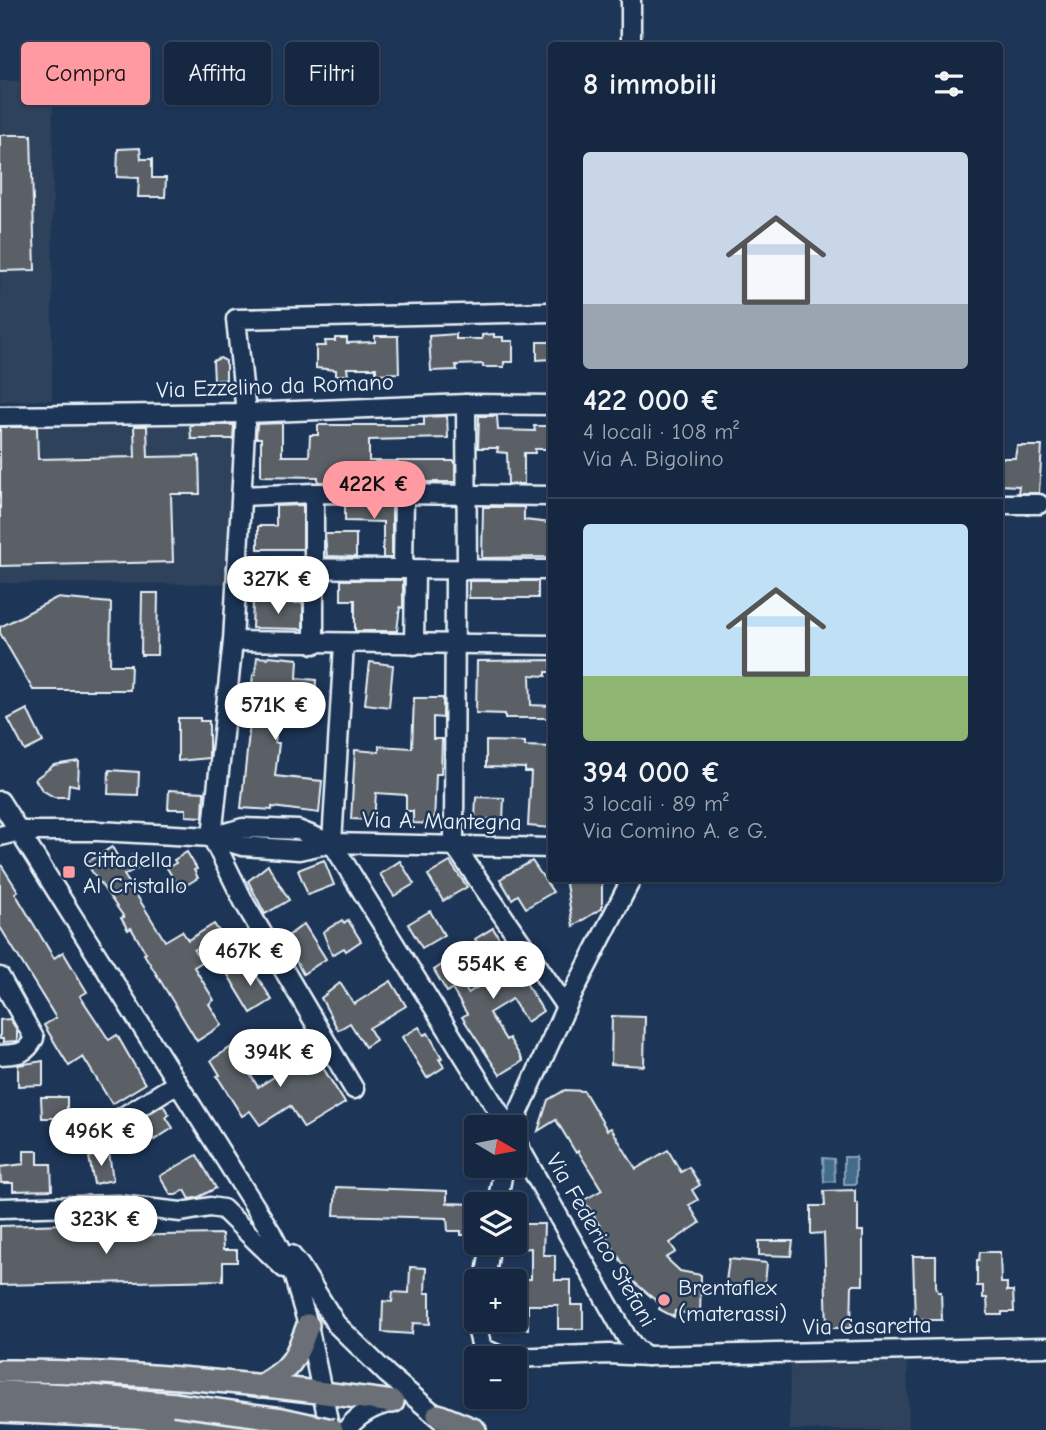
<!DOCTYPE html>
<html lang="it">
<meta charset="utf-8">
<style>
body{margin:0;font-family:"Comic Neue",sans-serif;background:#1f3048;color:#f1f3f6;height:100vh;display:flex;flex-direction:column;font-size:26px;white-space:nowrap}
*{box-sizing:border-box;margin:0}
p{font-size:23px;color:#9ea6b1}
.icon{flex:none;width:38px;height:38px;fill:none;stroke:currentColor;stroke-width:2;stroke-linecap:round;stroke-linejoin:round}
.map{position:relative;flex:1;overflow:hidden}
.details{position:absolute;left:548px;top:42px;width:455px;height:840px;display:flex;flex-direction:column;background:#162841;border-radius:7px;box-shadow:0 2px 5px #0004,0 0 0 2px #35445a}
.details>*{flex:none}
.guide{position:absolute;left:21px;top:42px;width:422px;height:63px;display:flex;gap:14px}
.needle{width:46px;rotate:100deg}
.fabs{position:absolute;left:464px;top:1115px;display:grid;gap:14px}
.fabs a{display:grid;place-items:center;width:63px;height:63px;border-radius:7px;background:#162841;box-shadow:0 2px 5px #0004,0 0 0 2px #35445a;font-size:35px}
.price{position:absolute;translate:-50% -60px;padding:0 16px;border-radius:24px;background:#fff;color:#222;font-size:23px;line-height:46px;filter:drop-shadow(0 2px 4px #0008)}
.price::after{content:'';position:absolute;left:50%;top:42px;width:21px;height:16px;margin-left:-10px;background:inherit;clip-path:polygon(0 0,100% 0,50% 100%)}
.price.active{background:#ff9aa2;color:#111}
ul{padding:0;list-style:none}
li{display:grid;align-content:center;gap:14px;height:371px;padding:0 35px}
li+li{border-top:2px solid #35445a}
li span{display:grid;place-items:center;height:217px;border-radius:7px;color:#555}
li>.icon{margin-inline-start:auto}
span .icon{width:126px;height:126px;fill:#fffc;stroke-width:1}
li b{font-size:30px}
h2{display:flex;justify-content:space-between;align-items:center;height:84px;padding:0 35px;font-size:30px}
.pill{padding:0 24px;border-radius:7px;background:#162841;box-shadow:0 2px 5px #0004,0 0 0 2px #35445a;font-size:24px;line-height:63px}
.pill.active{background:#ff9aa2;color:#111}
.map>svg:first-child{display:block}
.built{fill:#2f425c}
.water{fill:#436c8b;stroke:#85a1b7;stroke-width:2}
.building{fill:#5a6166;stroke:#e8f1f8;stroke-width:2}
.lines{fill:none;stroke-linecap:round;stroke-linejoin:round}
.minor-casing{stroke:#e8f1f8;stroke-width:23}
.major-casing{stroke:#e8f1f8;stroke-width:26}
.minor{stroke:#1d3557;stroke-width:18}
.major{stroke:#6b6f75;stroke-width:21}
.major-bridge-casing{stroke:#e8f1f8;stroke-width:26;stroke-linecap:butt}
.major-bridge{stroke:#6b6f75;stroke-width:21}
.poi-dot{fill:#ff9aa2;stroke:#1d3557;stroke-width:2.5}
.labels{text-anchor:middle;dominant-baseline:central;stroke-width:5;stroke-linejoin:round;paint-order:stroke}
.street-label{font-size:23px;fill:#e8f1f8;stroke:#1d3557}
.poi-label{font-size:23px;fill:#e8f1f8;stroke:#1d3557;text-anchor:start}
</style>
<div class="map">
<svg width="1046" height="1430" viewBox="0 0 1046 1430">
<rect width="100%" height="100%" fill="#1d3557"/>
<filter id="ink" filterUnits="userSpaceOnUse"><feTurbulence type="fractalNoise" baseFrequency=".0143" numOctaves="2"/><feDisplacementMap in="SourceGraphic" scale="14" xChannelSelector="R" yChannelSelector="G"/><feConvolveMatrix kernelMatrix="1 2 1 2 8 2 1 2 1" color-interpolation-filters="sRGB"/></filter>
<g filter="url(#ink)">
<g class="built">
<path d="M0 81H53L52 400 0 401Z"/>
<path d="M238 417 230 584 0 583V422Z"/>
<path d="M907 1360 909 1430H789L790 1362 842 1361 844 1364H854L857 1361Z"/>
</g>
<g class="water">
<rect x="844" y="1157" width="12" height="27"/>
<path d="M823 1158 834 1159 835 1181 824 1182Z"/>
</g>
<g class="building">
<path d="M0 135H31L35 270 0 271Z"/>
<path d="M140 148 141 159H152V178H166L165 197H138L139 178 117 177 118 149Z"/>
<path d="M456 334V339H482V335L494 334V337H503V341H513V362H504V367H483V364L456 365 457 370 431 371 429 336Z"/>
<path d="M375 336H398L399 373 376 374V368H347L348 375H336V370L316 368V346H326L325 341H335V338H347V343L375 342Z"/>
<path d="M537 342H551V359L537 360Z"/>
<path d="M220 358 226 361V380H214L213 361Z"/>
<path d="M447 416 448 438 369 440V461H455V482H318V477L261 476V438H256L257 424 282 423V456H309L310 435H318V425H424V417Z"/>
<path d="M479 416H497L498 430 535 431 534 426H551V449H535V453H524V484H508L507 453 497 452 498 448H478Z"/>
<path d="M190 425H234L233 439H191Z"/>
<path d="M134 426H147L148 457 199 456 200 494H171L173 562 0 566V427H37L38 459 135 457Z"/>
<path d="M1017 446H1042L1039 493H1018L1019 486 999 485V458H1015Z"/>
<path d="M303 505V549H258V526H276V506Z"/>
<path d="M345 505H392V558H383V522L345 521Z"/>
<path d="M483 507H524V520L551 523V557L482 558Z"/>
<path d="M325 534H356V557L327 556Z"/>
<path d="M341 580H403V608L400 607 397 631H355V600H341Z"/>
<rect x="469" y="581" width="69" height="17"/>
<path d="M142 593H158L157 655H141Z"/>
<path d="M56 598 111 603 110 665H131L130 690H33L0 633V627Z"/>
<path d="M253 602 303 603V629L252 628Z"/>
<path d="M269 656 298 659 297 678 316 680 315 695 283 692V698H279L275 743H279L275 776 322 781 319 813 272 807V810L241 808 253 695H251L253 675H255L257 657 268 658Z"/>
<path d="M551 660V672H546V676L530 675 531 705 551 706V718H505V714L476 713 477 661Z"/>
<path d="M370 662 393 665 389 707 365 704Z"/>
<path d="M414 698H443V718L433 717V739H442L441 774H436L434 824 413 823V811H406V795L376 793 374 820 351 819 355 750 379 752V746L412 748Z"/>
<path d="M27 709 43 742 25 751 8 719Z"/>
<path d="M178 718H200V721H209V758L178 761Z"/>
<path d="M486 741 525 742V746L551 747V828L528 826 531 772H525V768L486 767Z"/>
<path d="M79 761 78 786 69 784 68 797H54L42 790 35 779 54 765Z"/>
<path d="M109 770 139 772 138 795 108 794Z"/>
<path d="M169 790 204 792 203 817 186 816V809H168Z"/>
<path d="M476 797 504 798 503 820 475 819Z"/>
<path d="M112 847 121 862 133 855 141 866 124 875 165 941 182 931 188 940 214 924 221 934 194 950 202 962 194 967 214 1000 209 1004 222 1025 197 1041 144 954 146 953 131 928 128 930 121 918 124 917 86 863Z"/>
<path d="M187 852 197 869 194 870 198 878 180 889 167 868 176 863 174 860Z"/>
<path d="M324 860 334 885 308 895 298 870Z"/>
<path d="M400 861 414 884 394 896 380 874Z"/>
<path d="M532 861 553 892 526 908 518 895 512 899 500 879Z"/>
<path d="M450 862 467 887 443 901 428 875Z"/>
<path d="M0 863 18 891 15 893 54 958 63 952 87 992 80 996 109 1040 117 1035 145 1084 112 1104 83 1057 69 1066 44 1025 56 1018 0 927Z"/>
<path d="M268 865 289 900 265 914 248 881Z"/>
<path d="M565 878H602V908L573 926Z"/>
<path d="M430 911 444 935 422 948 408 924Z"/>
<path d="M342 920 344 923 348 920 361 941 346 951 344 948 332 955 323 932Z"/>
<path d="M304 924 326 959 303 974 284 939Z"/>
<path d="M493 928 543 1011 527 1022 512 999 489 1013 506 1040 509 1038 523 1061 500 1075 462 1017 467 1014 452 989 447 992 434 970 449 960 468 993 497 975 475 939Z"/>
<path d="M248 962 272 1000 251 1013 228 975Z"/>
<path d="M391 981 406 1006 369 1028 376 1040 365 1047 350 1023 338 1030 321 998 340 983 354 1004Z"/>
<path d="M612 1016 645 1017 644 1066 611 1064Z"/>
<path d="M10 1019 17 1030V1041L3 1042V1039H0V1020Z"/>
<path d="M419 1027 424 1035 428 1033 442 1058 439 1059 444 1067 427 1078 402 1037Z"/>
<path d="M233 1046 258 1087 313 1052 345 1103 304 1128 290 1106 260 1125 250 1111 242 1116 217 1076 220 1075 211 1060Z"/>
<path d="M43 1061V1085L18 1086V1065Z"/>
<path d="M565 1090 584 1091 607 1130 611 1128 636 1169 668 1150 681 1172 689 1167 700 1185 692 1190 698 1200 689 1205 700 1223 670 1243 676 1252 666 1258 680 1271 701 1275 700 1316 675 1311 674 1317 659 1309 661 1305 634 1282 584 1200 602 1190 578 1151 576 1153 556 1120 538 1131 548 1100Z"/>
<path d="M41 1097H67V1118H42Z"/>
<path d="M163 1105 169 1115 166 1117 173 1128 154 1140 146 1127 136 1133 131 1125Z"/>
<path d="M24 1151H38V1164H51L52 1190 13 1191V1183H1L0 1167 24 1164Z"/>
<path d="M109 1153 113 1180 94 1184 89 1157Z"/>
<path d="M197 1155 216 1188 199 1197 190 1199 185 1190 176 1195H171L160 1176Z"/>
<path d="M336 1187 447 1191V1203L474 1204 476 1235H461V1231H448L447 1218 334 1215Z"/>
<path d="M855 1190V1203H858V1231H863V1285H852L851 1328H827L824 1233 811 1234V1206H825L824 1191Z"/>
<path d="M102 1223V1236L222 1234 223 1250H237V1262H223V1280L0 1285V1226Z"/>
<path d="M520 1224H544L543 1255H555V1280H571V1305H583V1329H558V1305H528V1329H514L515 1279H531V1248L519 1249Z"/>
<path d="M759 1241H793L791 1256 759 1255Z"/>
<path d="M980 1252H1000L1001 1283H1007V1291H1013L1014 1312H1002V1315H988L987 1298H983V1286H977V1260H979Z"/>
<path d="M913 1256H936V1286L938 1292H941L942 1320H915Z"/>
<path d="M729 1259 767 1263 764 1294 725 1289Z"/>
<path d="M410 1267 426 1268 425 1293H430V1324L413 1323 412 1334 382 1332 383 1301 392 1302 393 1292 409 1293Z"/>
</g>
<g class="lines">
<g class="minor-casing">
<g id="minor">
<path d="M631 46V0"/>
<path d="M466 404 467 570"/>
<path d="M0 416 246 413 466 404 551 405"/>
<path d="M314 493V644"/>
<path d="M242 496 314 493 551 496"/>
<path d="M999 504H1039"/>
<path d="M237 568 551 570"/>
<path d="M403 569 404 494"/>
<path d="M455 570 454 845 566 1007"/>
<path d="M233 641 551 645"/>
<path d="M344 644 332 843 508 1127"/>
<path d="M414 645 415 570"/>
<path d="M0 801 271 1232 294 1277 308 1325 330 1430"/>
<path d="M0 836 20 831H98L212 837 242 846 299 850 332 843 551 848"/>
<path d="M212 837 243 828 298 830 331 843"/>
<path d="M0 977 34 1038C26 1055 17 1054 0 1055"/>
<path d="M354 1089 245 904 212 837 233 641 246 413 236 319 551 312"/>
<path d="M512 1127 566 1007 632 878"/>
<path d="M74 1138 100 1131 176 1084"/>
<path d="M514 1138 626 1336 636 1349 647 1356"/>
<path d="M497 1204 504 1166"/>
<path d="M0 1208 118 1205 181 1212 210 1207 223 1209 284 1268"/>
<path d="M291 1255 300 1266 336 1324 387 1374 446 1424"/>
<path d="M485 1281 491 1242"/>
<path d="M478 1320 477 1328 482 1348 505 1358"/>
<path d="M514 1358 609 1354 647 1356 1046 1347"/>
<path d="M346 1430C358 1415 371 1407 389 1403"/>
</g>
</g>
<g class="major-casing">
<g id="major">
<path d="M0 1371C131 1370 263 1384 393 1402"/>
<path d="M260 1386C293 1367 295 1360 308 1325"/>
<path d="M0 1392 91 1396 174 1404"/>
<path d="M0 1411 136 1417 244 1430"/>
<path d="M438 1415 475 1430"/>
</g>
</g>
<use href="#minor" class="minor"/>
<use href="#major" class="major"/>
<g class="major-bridge-casing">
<path id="major-bridge" d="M174 1404 282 1419 332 1430"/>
</g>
<use href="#major-bridge" class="major-bridge"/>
</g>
</g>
<g class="poi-dot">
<rect x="62" y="865" width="14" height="14" rx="3.5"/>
<circle cx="664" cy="1300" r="7"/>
</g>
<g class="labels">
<g class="street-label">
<text transform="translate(275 386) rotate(-2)">Via Ezzelino da Romano</text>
<text transform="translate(442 821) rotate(1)">Via A. Mantegna</text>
<text transform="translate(601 1240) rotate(60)">Via Federico Stefani</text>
<text transform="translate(867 1326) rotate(-1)">Via Casaretta</text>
</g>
<g class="poi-label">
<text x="83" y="859">Cittadella<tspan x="83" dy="26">Al Cristallo</tspan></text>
<text x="678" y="1287">Brentaflex<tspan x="678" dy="26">(materassi)</tspan></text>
</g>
</g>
</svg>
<div class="fabs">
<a><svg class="needle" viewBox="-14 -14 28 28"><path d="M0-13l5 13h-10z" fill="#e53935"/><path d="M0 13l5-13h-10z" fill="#9ea6b1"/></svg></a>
<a><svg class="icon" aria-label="layers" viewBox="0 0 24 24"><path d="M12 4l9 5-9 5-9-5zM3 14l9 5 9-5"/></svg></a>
<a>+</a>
<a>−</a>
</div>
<b class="price active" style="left:374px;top:521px">422K €</b>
<b class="price" style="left:278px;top:616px">327K €</b>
<b class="price" style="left:275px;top:742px">571K €</b>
<b class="price" style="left:250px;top:988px">467K €</b>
<b class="price" style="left:493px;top:1001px">554K €</b>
<b class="price" style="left:280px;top:1089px">394K €</b>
<b class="price" style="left:101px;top:1168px">496K €</b>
<b class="price" style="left:106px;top:1256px">323K €</b>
<div class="guide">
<a class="pill active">Compra</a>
<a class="pill">Affitta</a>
<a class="pill">Filtri</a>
</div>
<section class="details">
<h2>8 immobili<svg class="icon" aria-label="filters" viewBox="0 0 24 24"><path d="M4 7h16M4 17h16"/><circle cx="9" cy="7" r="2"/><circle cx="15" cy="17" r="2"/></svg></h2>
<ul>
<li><span style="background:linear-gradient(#c9d6e8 70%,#9aa5b1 0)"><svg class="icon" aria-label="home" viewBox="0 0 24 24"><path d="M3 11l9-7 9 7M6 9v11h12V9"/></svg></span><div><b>422 000 €</b><p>4 locali · 108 m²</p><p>Via A. Bigolino</p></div></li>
<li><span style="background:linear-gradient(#bfe0f5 70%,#8fb573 0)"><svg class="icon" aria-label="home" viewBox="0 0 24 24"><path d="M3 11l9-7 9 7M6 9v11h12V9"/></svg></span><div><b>394 000 €</b><p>3 locali · 89 m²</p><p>Via Comino A. e G.</p></div></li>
</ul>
</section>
</div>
